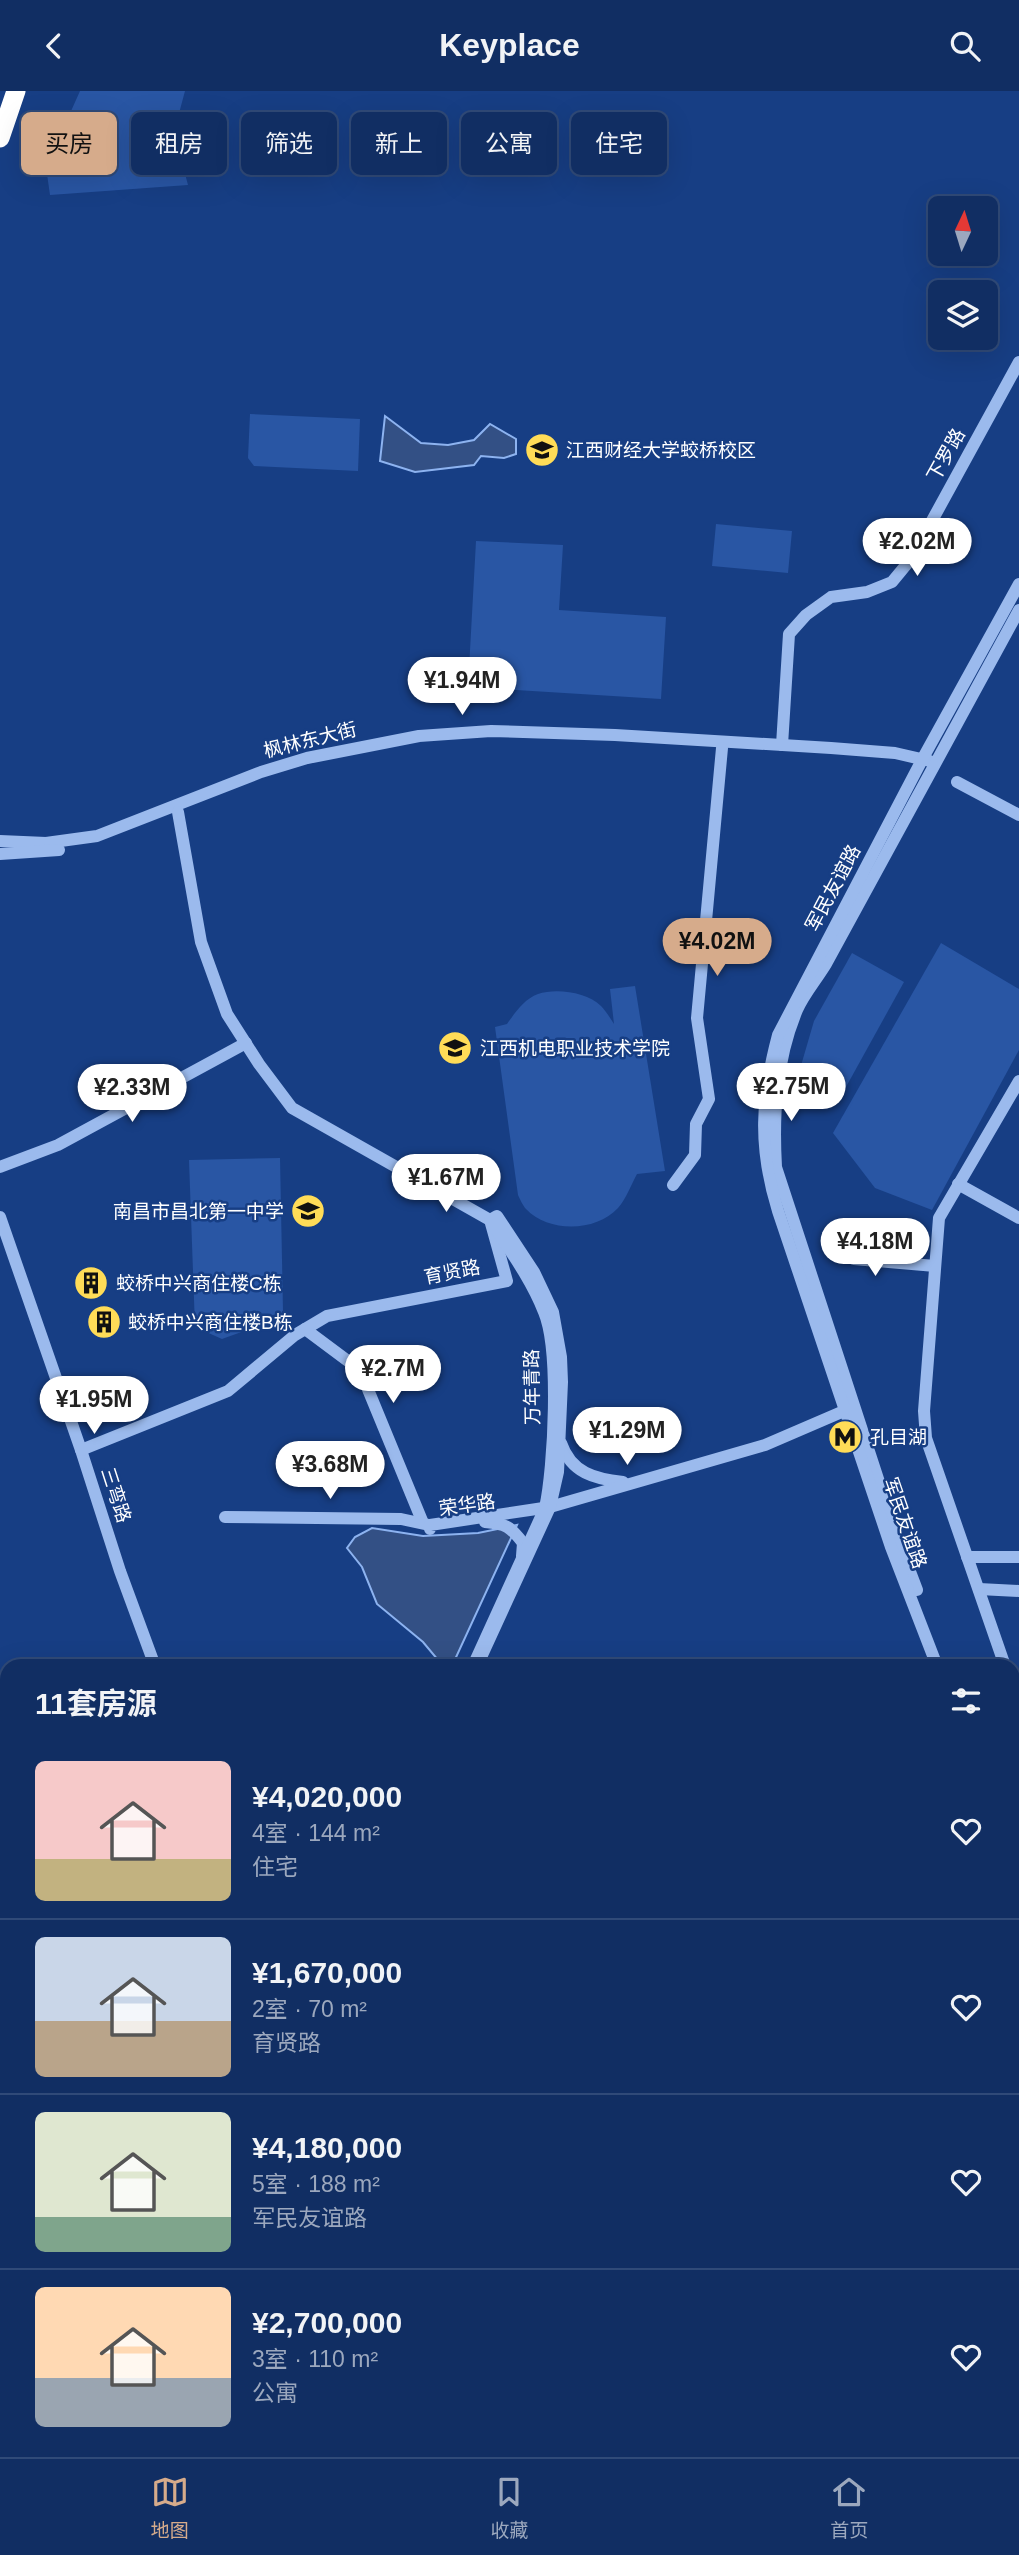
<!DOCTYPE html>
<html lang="zh">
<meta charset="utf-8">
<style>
body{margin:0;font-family:Arial,"Noto Sans SC",sans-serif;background:#1a3669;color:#f1f3f6;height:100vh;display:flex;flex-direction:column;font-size:26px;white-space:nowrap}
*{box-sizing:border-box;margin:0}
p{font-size:23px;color:#9ca8be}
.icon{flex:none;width:38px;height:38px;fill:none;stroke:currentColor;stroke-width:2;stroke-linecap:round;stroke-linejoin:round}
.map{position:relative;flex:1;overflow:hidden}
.details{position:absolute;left:0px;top:1568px;width:1020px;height:798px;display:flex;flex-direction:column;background:#112e63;border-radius:21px 21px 0 0;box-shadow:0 7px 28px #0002,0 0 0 2px #304a78}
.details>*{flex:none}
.top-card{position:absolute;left:21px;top:21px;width:978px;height:63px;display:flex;gap:14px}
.needle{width:46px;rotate:4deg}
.fabs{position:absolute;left:928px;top:105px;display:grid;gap:14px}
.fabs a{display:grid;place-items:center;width:70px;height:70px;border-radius:10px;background:#112e63;box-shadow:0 7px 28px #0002,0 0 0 2px #304a78;font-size:35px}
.price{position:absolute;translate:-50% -60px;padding:0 16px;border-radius:24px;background:#fff;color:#222;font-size:23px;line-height:46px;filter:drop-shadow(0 2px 4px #0008)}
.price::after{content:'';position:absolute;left:50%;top:42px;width:21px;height:16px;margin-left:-10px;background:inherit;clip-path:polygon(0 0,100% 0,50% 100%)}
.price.selected{background:#d6ab8b;color:#111}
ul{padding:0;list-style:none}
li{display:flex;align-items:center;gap:21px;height:175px;padding:0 35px}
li+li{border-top:2px solid #304a78}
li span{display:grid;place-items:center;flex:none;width:196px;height:140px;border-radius:10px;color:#555}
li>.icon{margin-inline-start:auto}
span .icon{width:84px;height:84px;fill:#fffc;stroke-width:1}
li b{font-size:30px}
h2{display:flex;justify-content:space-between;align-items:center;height:84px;padding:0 35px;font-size:30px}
.chip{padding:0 24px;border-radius:10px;background:#112e63;box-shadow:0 7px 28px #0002,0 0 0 2px #304a78;font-size:24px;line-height:63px}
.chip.selected{background:#d6ab8b;color:#111}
header{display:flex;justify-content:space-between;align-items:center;height:91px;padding:0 35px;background:#112e63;font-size:32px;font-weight:600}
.tabs{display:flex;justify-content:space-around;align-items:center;height:98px;border-top:2px solid #304a78;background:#112e63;font-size:19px;color:#9ca8be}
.tabs a{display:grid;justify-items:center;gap:4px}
.tabs .selected{color:#d6ab8b}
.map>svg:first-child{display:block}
.green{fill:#2956a4}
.water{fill:#335085;stroke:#8db3f0;stroke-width:2}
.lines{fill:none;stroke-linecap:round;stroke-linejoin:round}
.river{stroke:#335085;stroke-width:16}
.minor{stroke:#9bbaed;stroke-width:12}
.major{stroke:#e1eaff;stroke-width:16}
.highway{stroke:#fff;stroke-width:19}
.labels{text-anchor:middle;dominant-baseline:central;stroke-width:5;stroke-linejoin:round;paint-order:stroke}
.poi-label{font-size:19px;fill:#fff;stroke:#173e84;text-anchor:start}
.street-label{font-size:19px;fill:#fff;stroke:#173e84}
</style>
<header><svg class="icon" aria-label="back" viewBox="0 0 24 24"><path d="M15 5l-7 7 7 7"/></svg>Keyplace<svg class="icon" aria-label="search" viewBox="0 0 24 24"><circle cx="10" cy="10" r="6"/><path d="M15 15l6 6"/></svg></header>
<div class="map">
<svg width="1019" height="2366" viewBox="0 0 1019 2366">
<rect width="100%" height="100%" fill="#173e84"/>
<g class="green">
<path d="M80 0H185L174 41 188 94 50 104 46 76Z"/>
<path d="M250 323 360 328 358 380 254 375 248 367Z"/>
<path d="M716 433 792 440 788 482 712 475Z"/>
<path d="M476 450 563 454 559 519 666 526 661 608 468 596Z"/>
<path d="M941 852 1019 898V959L932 1119 875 1097 833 1042Z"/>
<path d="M852 862 904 891 841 1005 805 986 800 978 814 930Z"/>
<path d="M635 895 665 1080 637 1083C631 1094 626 1108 618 1117 596 1141 549 1142 526 1118 523 1115 520 1108 518 1104L495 936 507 933C515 922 524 908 538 903 556 897 587 901 601 915 606 920 610 927 614 933L610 898Z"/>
<path d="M280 1067 283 1220 277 1228 222 1248 195 1236 189 1069Z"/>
<path d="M1013 1915 1019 1916V2366H987L984 2359H1013Z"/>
</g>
<g class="water">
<path d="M385 325 421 352 448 354 474 349 490 333 516 348V363L504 367 481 365 474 374 415 381 380 370Z"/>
<path d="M517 1434 452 1575H443L423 1551 377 1513 362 1476 347 1457 355 1446 372 1437 423 1445 478 1442Z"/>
<path d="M620 2359H703L704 2366H620Z"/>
</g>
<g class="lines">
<path class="river" d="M471 2366 472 2359"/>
<g class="minor">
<path d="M782 654 789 543 806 524 831 506 867 501 892 491 911 468 1019 271"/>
<path d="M957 691 1019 724"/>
<path d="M0 750 46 752 97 745 261 681 307 667 419 645 491 640 615 644 831 657 895 662 930 670"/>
<path d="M0 763 59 759"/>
<path d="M0 1076 58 1054 246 952"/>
<path d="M958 1093 1019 1127"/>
<path d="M673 1094 695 1064 696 1033 709 1008 697 927 722 657"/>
<path d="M0 1126 81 1359 120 1480 155 1575"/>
<path d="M851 1153 854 1168 935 1175"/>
<path d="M305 1238 360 1279 423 1432"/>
<path d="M561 1352C571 1382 595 1388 623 1391"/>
<path d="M81 1359 228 1300 295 1244 327 1225 507 1190 490 1129 292 1017 259 973 227 923 201 851 178 721"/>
<path d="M225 1426 401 1428 429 1434"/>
<path d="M485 1431C506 1433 510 1435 523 1452L522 1465"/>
<path d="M430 1438V1434L550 1416 765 1354 851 1317"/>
<path d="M967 1466H1019"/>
<path d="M979 1498 1019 1500"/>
<path d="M917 1499 898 1449 776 1076C773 1023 776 969 797 919 804 903 817 888 826 873L1019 519"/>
<path d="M473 1575 545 1417C554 1376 560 1259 544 1221 531 1188 509 1158 490 1129L497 1125 534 1181 553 1221 561 1266 562 1291 558 1381 550 1416 477 1575"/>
<path d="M937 1575 891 1456 778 1120C758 1056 761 1008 778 944L923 667 1019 493"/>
<path d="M1005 1575 926 1347 924 1320 939 1127 1019 990"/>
<path d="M1013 1585H1019"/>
<path d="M0 1650 7 1649"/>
<path d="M1013 1769 1019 1784"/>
<path d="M564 2366V2359"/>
</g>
<g class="major">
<path d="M0 1776H7"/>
<path d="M0 1847 7 1848"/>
</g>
<g class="highway">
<path d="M0 47 16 0"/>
<path d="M1013 1729 1019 1728"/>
<path d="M0 1800H7"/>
<path d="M0 1821H7"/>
<path d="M1013 1833 1019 1832"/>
<path d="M0 1835H7"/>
<path d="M1013 1858 1019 1859"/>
</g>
</g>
<defs>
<g id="university-disc" transform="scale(1.75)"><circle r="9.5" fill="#ffdc57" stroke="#173e84"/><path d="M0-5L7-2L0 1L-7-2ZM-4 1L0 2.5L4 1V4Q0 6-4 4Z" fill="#111"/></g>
<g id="school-disc" transform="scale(1.75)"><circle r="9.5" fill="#ffdc57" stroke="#173e84"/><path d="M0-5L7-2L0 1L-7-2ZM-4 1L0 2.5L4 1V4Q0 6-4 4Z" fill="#111"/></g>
<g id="building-disc" transform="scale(1.75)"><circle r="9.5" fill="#ffdc57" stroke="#173e84"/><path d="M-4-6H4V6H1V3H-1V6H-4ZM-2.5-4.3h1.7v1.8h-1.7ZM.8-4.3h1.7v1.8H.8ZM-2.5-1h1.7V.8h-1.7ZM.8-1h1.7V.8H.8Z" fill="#111"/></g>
<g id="metro-disc" transform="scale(1.75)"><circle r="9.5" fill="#ffdc57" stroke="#173e84"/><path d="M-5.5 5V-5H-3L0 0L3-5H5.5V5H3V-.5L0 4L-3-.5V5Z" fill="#111"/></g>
</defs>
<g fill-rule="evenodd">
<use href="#university-disc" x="542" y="359"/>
<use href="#university-disc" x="455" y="957"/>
<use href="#school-disc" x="308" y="1120"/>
<use href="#building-disc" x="91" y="1192"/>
<use href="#building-disc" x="104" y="1231"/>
<use href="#metro-disc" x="845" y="1346"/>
</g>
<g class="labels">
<g class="poi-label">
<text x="566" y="359">江西财经大学蛟桥校区</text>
<text x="480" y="957">江西机电职业技术学院</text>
<text x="284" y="1120" text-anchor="end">南昌市昌北第一中学</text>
<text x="116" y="1192">蛟桥中兴商住楼C栋</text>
<text x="128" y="1231">蛟桥中兴商住楼B栋</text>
<text x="870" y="1346">孔目湖</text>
</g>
<g class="street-label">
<text transform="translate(946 364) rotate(-61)">下罗路</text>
<text transform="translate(310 649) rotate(-14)">枫林东大街</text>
<text transform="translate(833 797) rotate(-62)">军民友谊路</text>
<text transform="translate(452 1181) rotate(-11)">育贤路</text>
<text transform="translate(532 1296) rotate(-91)">万年青路</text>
<text transform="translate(116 1404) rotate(72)">三弯路</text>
<text transform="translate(467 1414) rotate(-8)">荣华路</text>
<text transform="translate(905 1432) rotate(71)">军民友谊路</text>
</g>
</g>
</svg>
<div class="fabs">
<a><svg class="needle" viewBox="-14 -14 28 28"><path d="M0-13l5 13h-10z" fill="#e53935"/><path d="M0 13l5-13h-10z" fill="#9ca8be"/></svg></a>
<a><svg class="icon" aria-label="layers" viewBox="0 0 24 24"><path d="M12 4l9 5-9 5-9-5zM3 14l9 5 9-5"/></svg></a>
</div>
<b class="price" style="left:917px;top:487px">¥2.02M</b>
<b class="price" style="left:462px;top:626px">¥1.94M</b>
<b class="price selected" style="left:717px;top:887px">¥4.02M</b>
<b class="price" style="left:791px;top:1032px">¥2.75M</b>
<b class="price" style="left:132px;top:1033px">¥2.33M</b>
<b class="price" style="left:446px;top:1123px">¥1.67M</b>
<b class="price" style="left:875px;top:1187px">¥4.18M</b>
<b class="price" style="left:393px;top:1314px">¥2.7M</b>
<b class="price" style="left:94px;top:1345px">¥1.95M</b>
<b class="price" style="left:627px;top:1376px">¥1.29M</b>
<b class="price" style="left:330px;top:1410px">¥3.68M</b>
<div class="top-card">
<a class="chip selected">买房</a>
<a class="chip">租房</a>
<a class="chip">筛选</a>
<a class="chip">新上</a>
<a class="chip">公寓</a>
<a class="chip">住宅</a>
</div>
<section class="details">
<h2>11套房源<svg class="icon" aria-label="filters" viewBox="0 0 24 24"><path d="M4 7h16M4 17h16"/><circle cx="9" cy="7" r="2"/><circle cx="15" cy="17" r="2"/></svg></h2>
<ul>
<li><span style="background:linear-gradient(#f6c9c9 70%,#c2b280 0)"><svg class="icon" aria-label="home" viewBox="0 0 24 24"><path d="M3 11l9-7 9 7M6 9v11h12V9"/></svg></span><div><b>¥4,020,000</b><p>4室 · 144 m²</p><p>住宅</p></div><svg class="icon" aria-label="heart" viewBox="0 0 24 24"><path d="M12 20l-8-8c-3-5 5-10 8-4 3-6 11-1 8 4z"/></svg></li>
<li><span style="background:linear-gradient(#c9d6e8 60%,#b9a48a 0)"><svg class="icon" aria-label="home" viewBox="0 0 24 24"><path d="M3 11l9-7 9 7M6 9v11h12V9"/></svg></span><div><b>¥1,670,000</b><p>2室 · 70 m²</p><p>育贤路</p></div><svg class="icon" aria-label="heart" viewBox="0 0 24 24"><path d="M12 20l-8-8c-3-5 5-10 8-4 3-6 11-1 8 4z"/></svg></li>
<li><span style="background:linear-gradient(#dfe7d0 75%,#7fa58c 0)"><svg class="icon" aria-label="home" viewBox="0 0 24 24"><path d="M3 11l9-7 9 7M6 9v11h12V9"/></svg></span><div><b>¥4,180,000</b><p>5室 · 188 m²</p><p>军民友谊路</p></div><svg class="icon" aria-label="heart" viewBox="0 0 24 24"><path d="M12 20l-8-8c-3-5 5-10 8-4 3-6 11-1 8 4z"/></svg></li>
<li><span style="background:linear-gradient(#ffd9b3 65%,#9aa5b1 0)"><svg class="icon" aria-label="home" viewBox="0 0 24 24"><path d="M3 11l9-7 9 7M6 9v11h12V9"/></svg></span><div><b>¥2,700,000</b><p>3室 · 110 m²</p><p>公寓</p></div><svg class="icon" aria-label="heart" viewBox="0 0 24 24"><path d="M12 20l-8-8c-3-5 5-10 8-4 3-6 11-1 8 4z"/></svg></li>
</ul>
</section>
</div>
<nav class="tabs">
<a class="selected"><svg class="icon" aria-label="map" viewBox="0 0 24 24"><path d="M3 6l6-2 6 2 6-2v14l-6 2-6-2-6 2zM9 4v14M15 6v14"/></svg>地图</a>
<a><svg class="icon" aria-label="saved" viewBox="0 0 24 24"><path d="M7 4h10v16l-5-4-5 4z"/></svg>收藏</a>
<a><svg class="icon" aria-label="home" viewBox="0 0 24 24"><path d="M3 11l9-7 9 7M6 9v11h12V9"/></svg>首页</a>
</nav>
